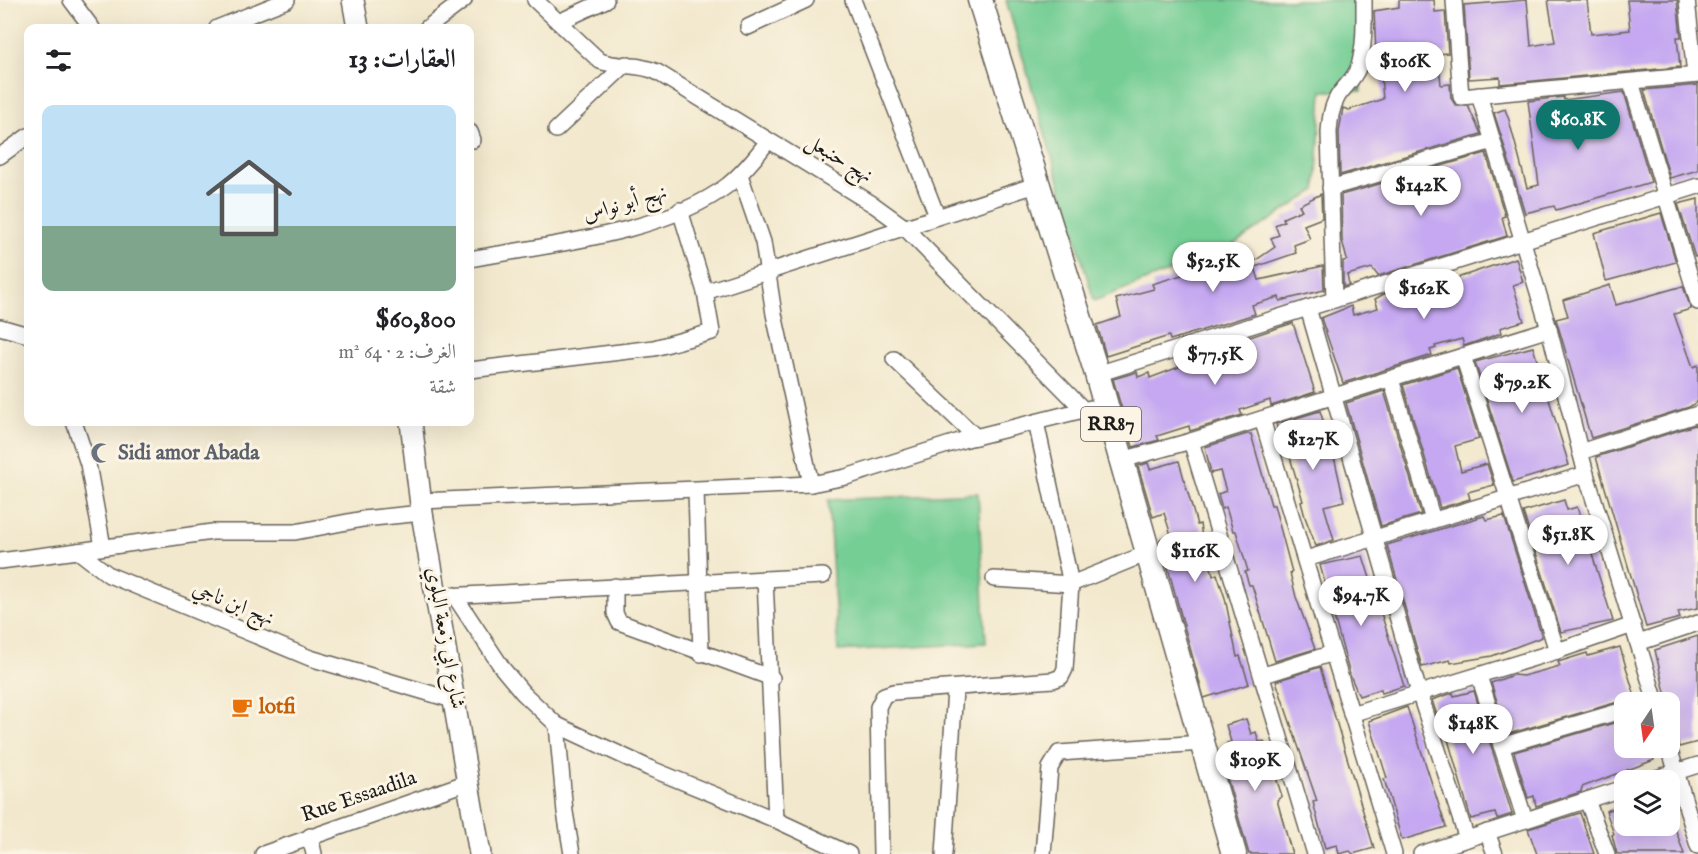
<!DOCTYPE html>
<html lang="ar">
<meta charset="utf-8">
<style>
body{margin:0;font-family:"IM FELL English",Amiri,serif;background:#f6f6f6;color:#202124;direction:rtl;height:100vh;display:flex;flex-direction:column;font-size:22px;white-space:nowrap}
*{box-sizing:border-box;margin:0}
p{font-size:20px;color:#757577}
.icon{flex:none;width:33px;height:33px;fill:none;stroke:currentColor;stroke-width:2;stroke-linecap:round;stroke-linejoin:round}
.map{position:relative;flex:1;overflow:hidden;direction:ltr}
.side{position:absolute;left:24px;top:24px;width:450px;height:402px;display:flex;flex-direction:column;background:#fff;border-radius:12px;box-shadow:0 6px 24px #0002;direction:rtl}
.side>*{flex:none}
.needle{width:39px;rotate:193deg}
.controls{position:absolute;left:1614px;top:692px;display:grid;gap:12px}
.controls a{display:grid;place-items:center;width:66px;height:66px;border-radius:12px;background:#fff;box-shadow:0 6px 24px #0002;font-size:30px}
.price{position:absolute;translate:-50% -51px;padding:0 14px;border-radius:21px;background:#fff;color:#222;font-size:20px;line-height:39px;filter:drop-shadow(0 2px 3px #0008)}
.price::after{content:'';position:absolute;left:50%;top:36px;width:18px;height:14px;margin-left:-9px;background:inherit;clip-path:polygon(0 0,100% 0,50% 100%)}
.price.current{background:#0f766e;color:#fff}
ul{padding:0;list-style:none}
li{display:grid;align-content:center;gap:12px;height:318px;padding:0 18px}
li+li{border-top:2px solid #e0e0e0}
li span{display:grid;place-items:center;height:186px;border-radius:12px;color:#555}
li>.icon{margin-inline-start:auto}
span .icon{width:108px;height:108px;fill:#fffc;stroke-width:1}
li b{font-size:26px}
h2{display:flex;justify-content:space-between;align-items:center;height:72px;padding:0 18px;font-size:26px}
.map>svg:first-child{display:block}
.green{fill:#75ce94;stroke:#487558;stroke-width:1.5}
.building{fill:#c5a8f1}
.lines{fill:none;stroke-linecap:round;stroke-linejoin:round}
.minor-casing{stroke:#67635a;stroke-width:18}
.secondary-casing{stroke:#67635a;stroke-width:24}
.primary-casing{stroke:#67635a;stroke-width:27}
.minor{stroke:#fff;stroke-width:15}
.secondary{stroke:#fff;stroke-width:21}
.primary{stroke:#fff;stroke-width:24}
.labels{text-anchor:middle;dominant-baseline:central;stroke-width:6;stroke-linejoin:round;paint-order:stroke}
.shield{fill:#fcf5e5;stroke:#5f5d58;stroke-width:1.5}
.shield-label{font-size:20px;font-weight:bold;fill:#1c1c1c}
.street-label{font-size:21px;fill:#1c1c1c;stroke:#fcf5e5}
.worship-label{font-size:21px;font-weight:bold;fill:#5b616d;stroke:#fcf5e5;text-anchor:start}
.food-label{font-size:21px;font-weight:bold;fill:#c56008;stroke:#fcf5e5;text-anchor:start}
</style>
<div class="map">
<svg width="1698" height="854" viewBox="0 0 1698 854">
<rect width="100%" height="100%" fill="#fcf5e5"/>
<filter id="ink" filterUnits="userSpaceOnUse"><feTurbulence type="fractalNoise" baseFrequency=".0167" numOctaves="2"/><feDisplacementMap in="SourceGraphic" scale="12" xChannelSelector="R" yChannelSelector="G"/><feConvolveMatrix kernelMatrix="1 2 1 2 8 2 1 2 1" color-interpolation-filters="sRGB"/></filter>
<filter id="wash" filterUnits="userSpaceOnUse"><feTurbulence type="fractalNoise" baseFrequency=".008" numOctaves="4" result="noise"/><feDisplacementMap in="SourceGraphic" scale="24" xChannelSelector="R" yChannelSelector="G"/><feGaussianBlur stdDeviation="1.35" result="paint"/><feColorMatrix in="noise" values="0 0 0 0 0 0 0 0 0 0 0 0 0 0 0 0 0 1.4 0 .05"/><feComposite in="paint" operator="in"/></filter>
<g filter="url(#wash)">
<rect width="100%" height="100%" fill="#f2e8cd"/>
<g class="green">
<path d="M1006 0H1357L1361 91H1322L1316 190 1228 248 1094 301Z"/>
<path d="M978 493 986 643 838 651 828 500Z"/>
</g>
<g id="blocks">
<g class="building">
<path d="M1399 0H1434L1435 12 1445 11 1448 53 1438 54 1441 85 1450 84 1451 98 1456 106H1468L1481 134 1340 175 1339 132 1343 108 1349 110 1383 99 1379 54H1376L1374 11 1399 7Z"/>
<path d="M1527 0 1531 46 1555 42 1548 0H1587L1591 34 1630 30 1627 0H1677L1681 37H1677L1680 67 1500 84V77L1469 79 1464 5Z"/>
<path d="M1698 85V170L1670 178 1644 90Z"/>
<path d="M1624 92 1651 182 1556 210 1554 206 1525 213 1494 113 1505 109 1509 120 1527 188 1539 185 1528 101 1563 97 1564 100Z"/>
<path d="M1486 153 1505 216 1502 217 1507 236 1378 276 1372 268 1347 275 1349 285 1343 287V261L1347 260 1342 240 1341 195Z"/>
<path d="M1321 194 1322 218 1304 225 1310 239 1294 245 1296 253 1255 267 1259 280 1323 266 1324 290 1280 301 1279 297 1252 305 1255 314 1170 340 1169 336 1106 356 1097 325 1121 317 1116 299 1154 289 1152 284 1225 262 1230 278 1275 247 1271 238 1279 235 1275 225 1284 221 1283 218 1302 210 1299 205Z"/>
<path d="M1698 199V256L1695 257 1678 204Z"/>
<path d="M1661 213 1676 262 1606 281 1594 233Z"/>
<path d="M1516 258 1523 282 1513 285 1524 321 1500 328 1501 333 1464 346 1462 339 1435 346 1436 348 1430 350 1432 355 1343 383 1321 318 1351 306 1353 315 1378 308 1375 299 1384 294 1446 275 1448 281Z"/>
<path d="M1610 285 1616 305 1683 286 1691 309 1674 314 1693 367 1698 365V401L1689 407 1591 438 1556 319 1568 316 1563 300Z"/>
<path d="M1293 323 1315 392 1271 406 1270 400 1240 410 1242 415 1190 431 1189 426 1157 436 1159 440 1133 447 1113 379 1137 372 1138 377 1149 373 1150 378 1179 367 1178 364 1188 362 1186 358Z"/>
<path d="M1533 347 1569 465 1513 482 1475 362Z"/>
<path d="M1457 368 1479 439 1455 446 1461 471 1487 464 1494 485 1468 492 1470 499 1440 508 1403 385Z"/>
<path d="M1384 391 1421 514 1381 526 1346 403Z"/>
<path d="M1320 411 1333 452 1344 501 1324 506 1334 540 1316 546 1305 517 1301 502 1303 501 1284 437 1280 438 1276 424Z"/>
<path d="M1695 425 1698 430V608L1678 612 1680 618 1646 627 1596 457Z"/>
<path d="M1247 434H1251L1271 505H1274L1292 572 1290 573 1296 597 1315 649 1275 661 1252 585H1249L1245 572 1248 571 1236 531H1233L1226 507 1222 509 1218 494 1226 491 1220 471 1211 473 1205 447Z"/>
<path d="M1179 461 1197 525 1200 524 1202 537H1204L1213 576 1217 574 1225 598 1237 657 1240 656 1249 684 1204 698 1160 539 1171 535 1164 513 1153 517 1138 466 1148 463 1150 469Z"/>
<path d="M1564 500 1567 510 1577 507 1613 621 1561 632 1523 512Z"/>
<path d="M1484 516 1486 520 1504 516 1542 637 1492 656 1451 663 1450 660 1422 667 1387 545Z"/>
<path d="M1363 556 1404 686 1382 693 1381 689 1359 696 1350 675 1320 565Z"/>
<path d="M1698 636V742L1679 747 1670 709V695L1666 697 1655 650Z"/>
<path d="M1620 647 1635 697 1508 734 1491 683 1513 675 1523 676 1560 666 1558 662 1587 653 1588 656Z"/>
<path d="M1320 667 1374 848 1353 854 1350 851 1339 854 1337 845 1325 848 1313 802 1317 801 1276 681Z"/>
<path d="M1474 691 1512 814 1497 819 1495 813 1471 819 1447 736 1444 737 1432 700 1453 693 1454 696Z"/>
<path d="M1407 707 1446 827 1402 840 1384 779 1387 778 1369 721Z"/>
<path d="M1246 719 1251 734 1256 732 1259 742 1264 741 1282 796 1277 800 1292 854H1249L1223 764 1224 758 1231 756 1227 743 1231 742 1226 725Z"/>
<path d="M1624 720V747H1650L1654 760 1582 787 1581 792 1536 806 1534 796 1528 798 1514 752Z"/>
<path d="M1624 804V825H1674L1684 854H1617L1612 835 1614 834 1606 811Z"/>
<path d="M1580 813 1594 854H1537L1528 829Z"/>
</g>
</g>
</g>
<g filter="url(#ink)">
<use href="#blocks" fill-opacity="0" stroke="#67635a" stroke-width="1.5"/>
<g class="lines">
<g class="minor-casing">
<g id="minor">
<path d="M71 0 92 28"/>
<path d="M535 0 600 61C619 68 638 63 657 72L874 205 903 226 1084 410"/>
<path d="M853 0 937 216"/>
<path d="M1454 0 1461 97 1698 75"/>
<path d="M1687 0 1695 75"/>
<path d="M559 22 606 0"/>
<path d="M748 27 806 0"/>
<path d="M217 28 287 0"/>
<path d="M427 28 464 0"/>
<path d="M1631 82 1698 302"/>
<path d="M1479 95 1549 329 1586 474 1656 702"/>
<path d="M556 130 626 64"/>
<path d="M470 132 473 140"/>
<path d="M0 156 28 136"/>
<path d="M740 175 763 242 774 314 811 484"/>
<path d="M1330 188 1493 141"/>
<path d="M470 259C546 245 666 233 728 185 744 172 756 157 768 141"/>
<path d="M705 292 1039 184"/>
<path d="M1334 300 1329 132C1330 120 1331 108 1338 96 1345 86 1355 78 1359 66 1365 45 1364 21 1364 0"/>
<path d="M1308 308 1419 692 1467 839"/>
<path d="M0 327 28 335"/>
<path d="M1463 356 1557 651"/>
<path d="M894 359 976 437"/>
<path d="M470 370 654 348 712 332 705 292 680 210"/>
<path d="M1097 374 1698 186"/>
<path d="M1391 379 1433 520"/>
<path d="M1262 419 1394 854"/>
<path d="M74 422 88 464 103 547"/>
<path d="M1191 441 1315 854"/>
<path d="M1580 452 1698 414"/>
<path d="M1122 460 1191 441 1549 329"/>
<path d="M696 490 701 654"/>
<path d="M421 501 811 484 846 477 963 440 1091 408"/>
<path d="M78 551 212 532H295L363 519 422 513"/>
<path d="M1306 559 1586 474"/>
<path d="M0 561 78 551 109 575 310 658 456 701"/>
<path d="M765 579 776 820"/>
<path d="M994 579 1071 584 1148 553"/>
<path d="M615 586V613L619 622 772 678"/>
<path d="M454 595 503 669 523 693 557 725 649 768 776 820 849 854"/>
<path d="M445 596 823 576"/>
<path d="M1638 643 1698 623"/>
<path d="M1264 675 1333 653"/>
<path d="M1479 676 1525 820"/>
<path d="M1351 714 1557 651 1633 625"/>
<path d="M557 725 565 812 572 854"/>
<path d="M1501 746 1624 710"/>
<path d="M1669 747 1698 846"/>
<path d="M1650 780 1698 765"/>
<path d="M1587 800 1607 854"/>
<path d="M1487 832 1495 854"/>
<path d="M310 836 314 854"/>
<path d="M263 854 468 782"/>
<path d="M881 854 878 707 884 695 893 692 1053 680 1061 677 1065 669 1071 584 1036 422"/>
<path d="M944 854 955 690"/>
<path d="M1043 854 1050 768 1059 753 1202 743"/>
<path d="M1421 854 1624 788"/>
</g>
</g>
<g class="secondary-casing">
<g id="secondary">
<path d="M353 0 358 28"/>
<path d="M411 422 422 513 480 854"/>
</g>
</g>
<g class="primary-casing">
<path id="primary" d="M980 0 1097 374 1234 854"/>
</g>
<use href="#minor" class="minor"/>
<use href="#secondary" class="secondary"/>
<use href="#primary" class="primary"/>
</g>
</g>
<defs>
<g id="mosque-bare" transform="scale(1.62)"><path d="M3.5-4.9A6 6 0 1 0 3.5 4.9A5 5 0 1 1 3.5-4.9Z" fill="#6b7280" stroke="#fcf5e5" stroke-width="2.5" paint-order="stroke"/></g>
<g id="cafe-bare" transform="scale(1.62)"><path d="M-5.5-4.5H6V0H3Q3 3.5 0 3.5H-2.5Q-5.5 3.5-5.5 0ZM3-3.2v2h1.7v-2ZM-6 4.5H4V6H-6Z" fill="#e8710a" stroke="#fcf5e5" stroke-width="2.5" paint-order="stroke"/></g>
</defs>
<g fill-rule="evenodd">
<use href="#mosque-bare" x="101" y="453"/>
<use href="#cafe-bare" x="242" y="707"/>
</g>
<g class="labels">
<rect class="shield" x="1081" y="407" width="60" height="34" rx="4.5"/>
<g class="shield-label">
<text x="1111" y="424">RR87</text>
</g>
<g class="street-label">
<text transform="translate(839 159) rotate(31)">نهج حنبعل</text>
<text transform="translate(625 204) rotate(-16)">نهج أبو نواس</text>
<text transform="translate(233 604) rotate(22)">نهج ابن ناجي</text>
<text transform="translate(445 638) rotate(80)">شارع ابي زمعة البلوي</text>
<text transform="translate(359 797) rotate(-19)">Rue Essaadila</text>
</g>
<g class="worship-label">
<text x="118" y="453">Sidi amor Abada</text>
</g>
<g class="food-label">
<text x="259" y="707">lotfi</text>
</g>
</g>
</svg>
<div class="controls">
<a><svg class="needle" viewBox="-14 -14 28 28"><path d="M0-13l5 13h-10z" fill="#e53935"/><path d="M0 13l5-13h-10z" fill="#757577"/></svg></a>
<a><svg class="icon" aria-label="layers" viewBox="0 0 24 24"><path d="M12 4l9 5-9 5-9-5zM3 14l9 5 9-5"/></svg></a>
</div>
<b class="price" style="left:1405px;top:93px">$106K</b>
<b class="price current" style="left:1578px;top:151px">$60.8K</b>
<b class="price" style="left:1421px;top:217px">$142K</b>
<b class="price" style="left:1213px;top:293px">$52.5K</b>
<b class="price" style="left:1424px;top:320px">$162K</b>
<b class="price" style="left:1215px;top:386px">$77.5K</b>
<b class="price" style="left:1522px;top:414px">$79.2K</b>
<b class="price" style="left:1313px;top:471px">$127K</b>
<b class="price" style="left:1568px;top:566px">$51.8K</b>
<b class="price" style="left:1195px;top:583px">$116K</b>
<b class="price" style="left:1361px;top:627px">$94.7K</b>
<b class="price" style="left:1473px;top:755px">$148K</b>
<b class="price" style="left:1255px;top:792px">$109K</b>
<section class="side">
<h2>العقارات: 13<svg class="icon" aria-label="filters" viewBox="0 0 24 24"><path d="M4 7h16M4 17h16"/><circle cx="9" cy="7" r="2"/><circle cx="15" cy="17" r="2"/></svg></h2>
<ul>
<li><span style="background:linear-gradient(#bfe0f5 65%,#7fa58c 0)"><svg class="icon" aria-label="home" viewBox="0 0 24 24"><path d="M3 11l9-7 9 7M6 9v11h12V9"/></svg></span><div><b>$60,800</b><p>الغرف: 2 · 64 m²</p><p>شقة</p></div></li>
</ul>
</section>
</div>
